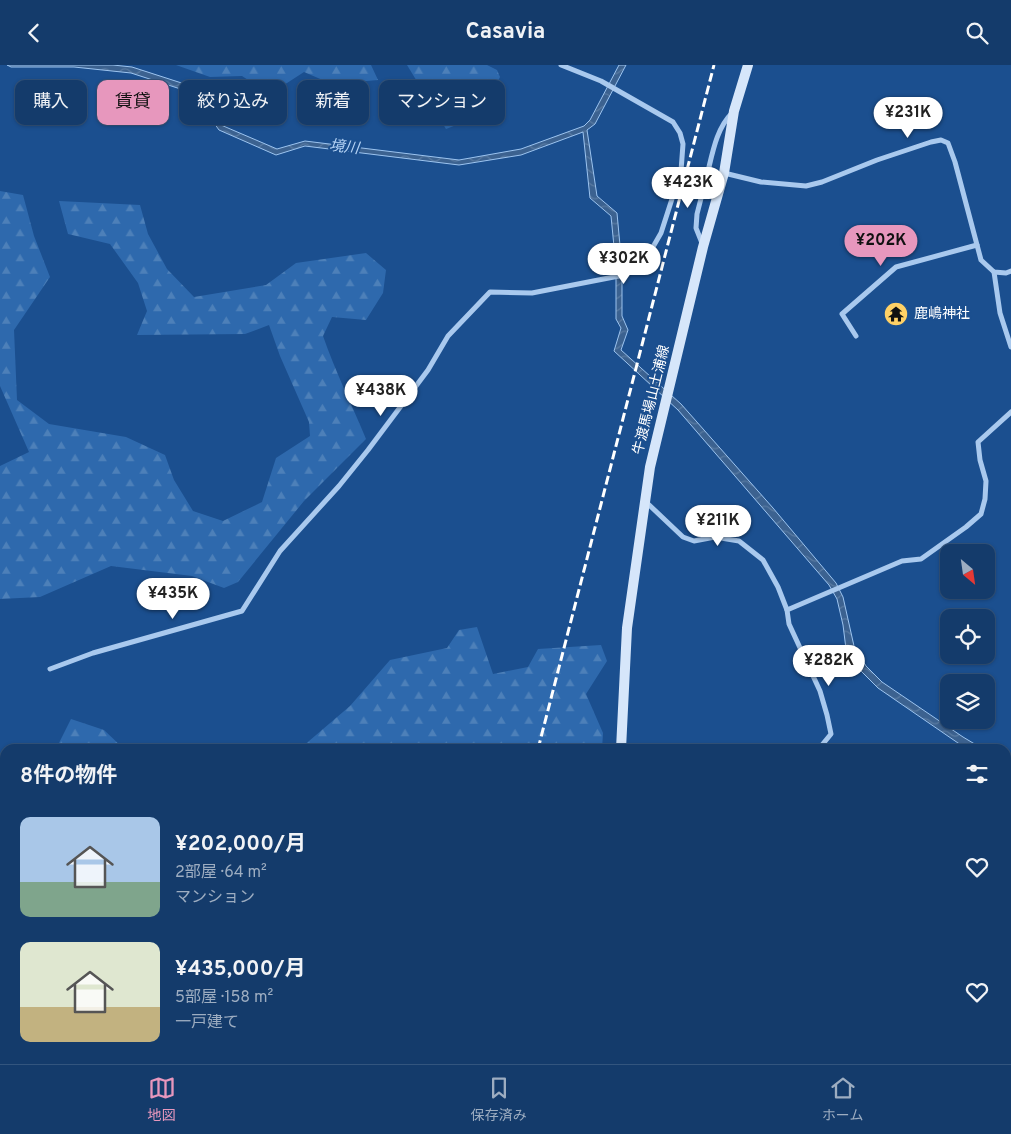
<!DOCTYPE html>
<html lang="ja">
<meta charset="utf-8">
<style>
body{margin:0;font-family:Overpass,"Noto Sans JP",sans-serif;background:#214673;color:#f1f3f6;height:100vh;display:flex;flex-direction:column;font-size:19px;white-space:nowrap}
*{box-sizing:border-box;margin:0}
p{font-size:16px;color:#9dadc1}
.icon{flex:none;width:28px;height:28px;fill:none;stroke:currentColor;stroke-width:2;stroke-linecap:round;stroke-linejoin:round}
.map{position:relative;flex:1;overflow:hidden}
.panel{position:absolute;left:0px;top:679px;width:1011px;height:321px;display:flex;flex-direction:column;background:#143b6b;border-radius:15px 15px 0 0;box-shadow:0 1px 4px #0004,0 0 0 1px #33557e}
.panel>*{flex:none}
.top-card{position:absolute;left:15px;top:15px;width:500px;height:45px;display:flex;gap:10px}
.needle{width:32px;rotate:151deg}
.buttons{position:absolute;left:940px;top:479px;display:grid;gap:10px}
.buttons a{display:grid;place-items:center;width:55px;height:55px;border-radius:10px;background:#143b6b;box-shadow:0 1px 4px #0004,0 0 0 1px #33557e;font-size:25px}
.price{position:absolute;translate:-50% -42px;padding:0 11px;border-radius:18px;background:#fff;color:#222;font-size:16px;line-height:32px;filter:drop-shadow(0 1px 2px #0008)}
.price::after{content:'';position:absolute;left:50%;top:30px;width:15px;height:11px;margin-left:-8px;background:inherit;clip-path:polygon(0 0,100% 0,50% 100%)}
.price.active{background:#e797bd;color:#111}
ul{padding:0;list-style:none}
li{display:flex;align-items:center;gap:15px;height:125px;padding:0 20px}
li span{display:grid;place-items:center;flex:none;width:140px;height:100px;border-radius:10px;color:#555}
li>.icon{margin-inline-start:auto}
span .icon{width:60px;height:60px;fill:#fffc;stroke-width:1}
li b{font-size:21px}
h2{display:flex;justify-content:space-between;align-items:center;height:60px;padding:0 20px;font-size:21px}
.tag{padding:0 18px;border-radius:10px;background:#143b6b;box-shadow:0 1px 4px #0004,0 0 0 1px #33557e;font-size:18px;line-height:45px}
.tag.active{background:#e797bd;color:#111}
header{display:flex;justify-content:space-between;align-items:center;height:65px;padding:0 20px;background:#143b6b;font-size:22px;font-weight:700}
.menu{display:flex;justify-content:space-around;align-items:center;height:70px;border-top:1px solid #33557e;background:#143b6b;font-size:14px;color:#9dadc1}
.menu a{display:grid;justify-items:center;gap:2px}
.menu .active{color:#e797bd}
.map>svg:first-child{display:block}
.forest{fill:url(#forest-firs)}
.water{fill:url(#water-waves);stroke:#9cc4f0}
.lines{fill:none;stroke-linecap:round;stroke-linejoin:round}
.minor{stroke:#a9c9ee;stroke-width:5}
.secondary{stroke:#d6e6fa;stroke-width:10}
.rail{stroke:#fff;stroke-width:3;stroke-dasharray:9 4;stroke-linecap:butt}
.labels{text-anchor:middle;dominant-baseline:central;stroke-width:4;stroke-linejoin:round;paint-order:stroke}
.poi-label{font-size:14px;fill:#fff;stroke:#1b4f8f;text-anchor:start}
.street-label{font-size:14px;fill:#fff;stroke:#1b4f8f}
.water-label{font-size:15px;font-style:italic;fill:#b5d3f5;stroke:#1b4f8f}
</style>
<header><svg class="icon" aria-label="back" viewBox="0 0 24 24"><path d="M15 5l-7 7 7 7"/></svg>Casavia<svg class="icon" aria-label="search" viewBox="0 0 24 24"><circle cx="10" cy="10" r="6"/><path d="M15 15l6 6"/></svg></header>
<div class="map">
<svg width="1011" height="999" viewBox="0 0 1011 999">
<defs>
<pattern id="forest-firs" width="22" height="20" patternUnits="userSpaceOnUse" patternTransform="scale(1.25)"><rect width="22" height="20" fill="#2e69ad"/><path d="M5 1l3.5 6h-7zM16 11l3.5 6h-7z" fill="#4d80b9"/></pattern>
<pattern id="water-waves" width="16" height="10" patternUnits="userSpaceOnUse" patternTransform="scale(1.25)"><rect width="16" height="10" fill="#3c6290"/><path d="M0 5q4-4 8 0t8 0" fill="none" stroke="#597aa1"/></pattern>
</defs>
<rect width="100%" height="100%" fill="#1b4f8f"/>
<g class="forest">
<path d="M176 0H371L378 15 332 19 304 7 287 18 267 27 242 11 210 12Z"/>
<path d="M407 0H487L497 5 500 12 482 50 446 64Z"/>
<path d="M0 126 23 130 34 171 50 212 14 265 17 335 49 359 126 372 165 390 174 415 193 446 223 456 262 437 276 393 310 371 309 357 280 291 269 260 245 269 137 270 147 246 138 218 110 179 68 169 59 136 140 140 148 169 167 204 194 232 266 220 296 198 366 188 386 205 383 228 366 255 332 252 323 271C335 306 352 340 366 374L304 436 238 517 224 523 192 511 111 501 40 532 0 534V401L29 387 0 321Z"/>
<path d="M477 562 493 609 528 602 538 584 601 580 607 596 586 629 603 668 602 684H303L302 682 350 641 390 595 447 583 459 565Z"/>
<path d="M71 654 104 665 124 684H56Z"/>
<path d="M0 726 5 730V995H11L6 999H0Z"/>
<path d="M1006 775 1011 779V939L1006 941Z"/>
<path d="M197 995H509L513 999H197Z"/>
</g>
<path class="water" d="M7 0H113L132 2 194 22 221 60 277 84 305 76 459 95 521 84 584 61 590 55 619 0H626L595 59 587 65 597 131 617 148 622 202V251L628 265 621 285 681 339 773 443 836 518 843 532 854 581 866 601 882 617 963 672 983 684H968L958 678 878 623 860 605 846 584 843 560 837 534 829 520 678 345 614 286 621 263 616 254V202L611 151 590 133 583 67 521 90 459 100 305 81 276 90 219 65 193 28 131 8 74 2H11Z"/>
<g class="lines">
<g class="minor">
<path d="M681 106 706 114 697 149 696 163 702 178"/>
<path d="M724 108 761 117 806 121 822 117 877 95 931 77 941 75 948 78 955 97 981 195 994 207 1006 208 1011 206"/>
<path d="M706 114C712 92 715 65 732 48"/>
<path d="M994 207 1000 248 1011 282"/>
<path d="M856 271 842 249 896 202 977 180"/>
<path d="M646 437 683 472 694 476 715 472 739 476 763 495 778 522 787 545 789 559 820 626 827 650 831 669 822 680 812 684"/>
<path d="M787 545 902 496 921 494 966 462 981 449 985 434 986 416 980 395 978 377 1011 347"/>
<path d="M50 604 93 588 242 546 280 486 339 421 368 385 428 305 448 271 490 227 532 228 624 210 642 201 661 168 681 106 683 79 680 68 673 57 601 16 561 0"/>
<path d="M0 984 3 983 5 977"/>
<path d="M397 995 398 999"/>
<path d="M724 995 734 999"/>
<path d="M886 995 887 999"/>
<path d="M684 999 692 995"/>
<path d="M794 999 801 995"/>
</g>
<g class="secondary">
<path d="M621 684 627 563 650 402 703 182 724 108 734 46 748 0"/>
<path d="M596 995 597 999"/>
</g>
<g class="rail">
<path d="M538 684 714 0"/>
<path d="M459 999 460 995"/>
</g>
</g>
<defs>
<g id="temple-disc" transform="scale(1.25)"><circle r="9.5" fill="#ffd166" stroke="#1b4f8f"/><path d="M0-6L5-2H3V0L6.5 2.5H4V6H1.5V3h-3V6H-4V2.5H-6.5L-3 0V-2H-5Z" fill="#111"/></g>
</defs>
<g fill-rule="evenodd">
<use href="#temple-disc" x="896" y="249"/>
</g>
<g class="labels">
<g class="poi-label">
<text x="914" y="249">鹿嶋神社</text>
</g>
<g class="street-label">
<text transform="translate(652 335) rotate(-76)">牛渡馬場山土浦線</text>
</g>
<g class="water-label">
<text transform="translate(344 83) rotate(7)">境川</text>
</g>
</g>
</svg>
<div class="buttons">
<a><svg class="needle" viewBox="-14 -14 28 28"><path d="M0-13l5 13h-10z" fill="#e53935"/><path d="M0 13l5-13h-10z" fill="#9dadc1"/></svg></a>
<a><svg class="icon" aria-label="locate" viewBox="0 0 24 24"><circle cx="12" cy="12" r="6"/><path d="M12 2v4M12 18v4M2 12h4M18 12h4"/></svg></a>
<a><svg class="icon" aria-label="layers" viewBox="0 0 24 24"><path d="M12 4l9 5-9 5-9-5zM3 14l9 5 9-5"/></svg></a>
</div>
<b class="price" style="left:908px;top:74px">¥231K</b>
<b class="price" style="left:688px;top:144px">¥423K</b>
<b class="price active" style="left:881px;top:202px">¥202K</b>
<b class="price" style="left:624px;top:220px">¥302K</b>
<b class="price" style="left:381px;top:352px">¥438K</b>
<b class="price" style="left:718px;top:482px">¥211K</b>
<b class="price" style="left:173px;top:555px">¥435K</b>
<b class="price" style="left:829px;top:622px">¥282K</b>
<div class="top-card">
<a class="tag">購入</a>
<a class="tag active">賃貸</a>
<a class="tag">絞り込み</a>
<a class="tag">新着</a>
<a class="tag">マンション</a>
</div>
<section class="panel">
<h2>8件の物件<svg class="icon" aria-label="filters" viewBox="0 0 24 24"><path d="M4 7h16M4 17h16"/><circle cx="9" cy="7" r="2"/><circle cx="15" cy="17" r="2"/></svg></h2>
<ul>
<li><span style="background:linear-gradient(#a9c7e8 65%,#7fa58c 0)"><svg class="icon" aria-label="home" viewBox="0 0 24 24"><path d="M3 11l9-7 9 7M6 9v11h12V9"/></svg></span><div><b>¥202,000/月</b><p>2部屋 · 64 m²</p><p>マンション</p></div><svg class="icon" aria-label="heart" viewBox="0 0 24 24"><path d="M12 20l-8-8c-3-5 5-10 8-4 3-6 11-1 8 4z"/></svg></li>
<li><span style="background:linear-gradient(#dfe7d0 65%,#c2b280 0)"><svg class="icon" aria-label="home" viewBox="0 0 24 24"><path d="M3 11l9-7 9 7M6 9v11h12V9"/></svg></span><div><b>¥435,000/月</b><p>5部屋 · 158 m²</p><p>一戸建て</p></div><svg class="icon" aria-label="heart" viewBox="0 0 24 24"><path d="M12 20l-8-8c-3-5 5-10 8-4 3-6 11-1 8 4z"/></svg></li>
</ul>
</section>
</div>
<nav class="menu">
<a class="active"><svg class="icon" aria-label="map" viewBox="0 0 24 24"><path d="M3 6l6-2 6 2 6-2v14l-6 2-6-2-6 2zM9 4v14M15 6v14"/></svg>地図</a>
<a><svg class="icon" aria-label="saved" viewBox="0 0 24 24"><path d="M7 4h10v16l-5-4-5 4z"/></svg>保存済み</a>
<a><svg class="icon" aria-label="home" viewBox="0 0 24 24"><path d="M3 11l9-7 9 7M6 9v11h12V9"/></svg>ホーム</a>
</nav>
